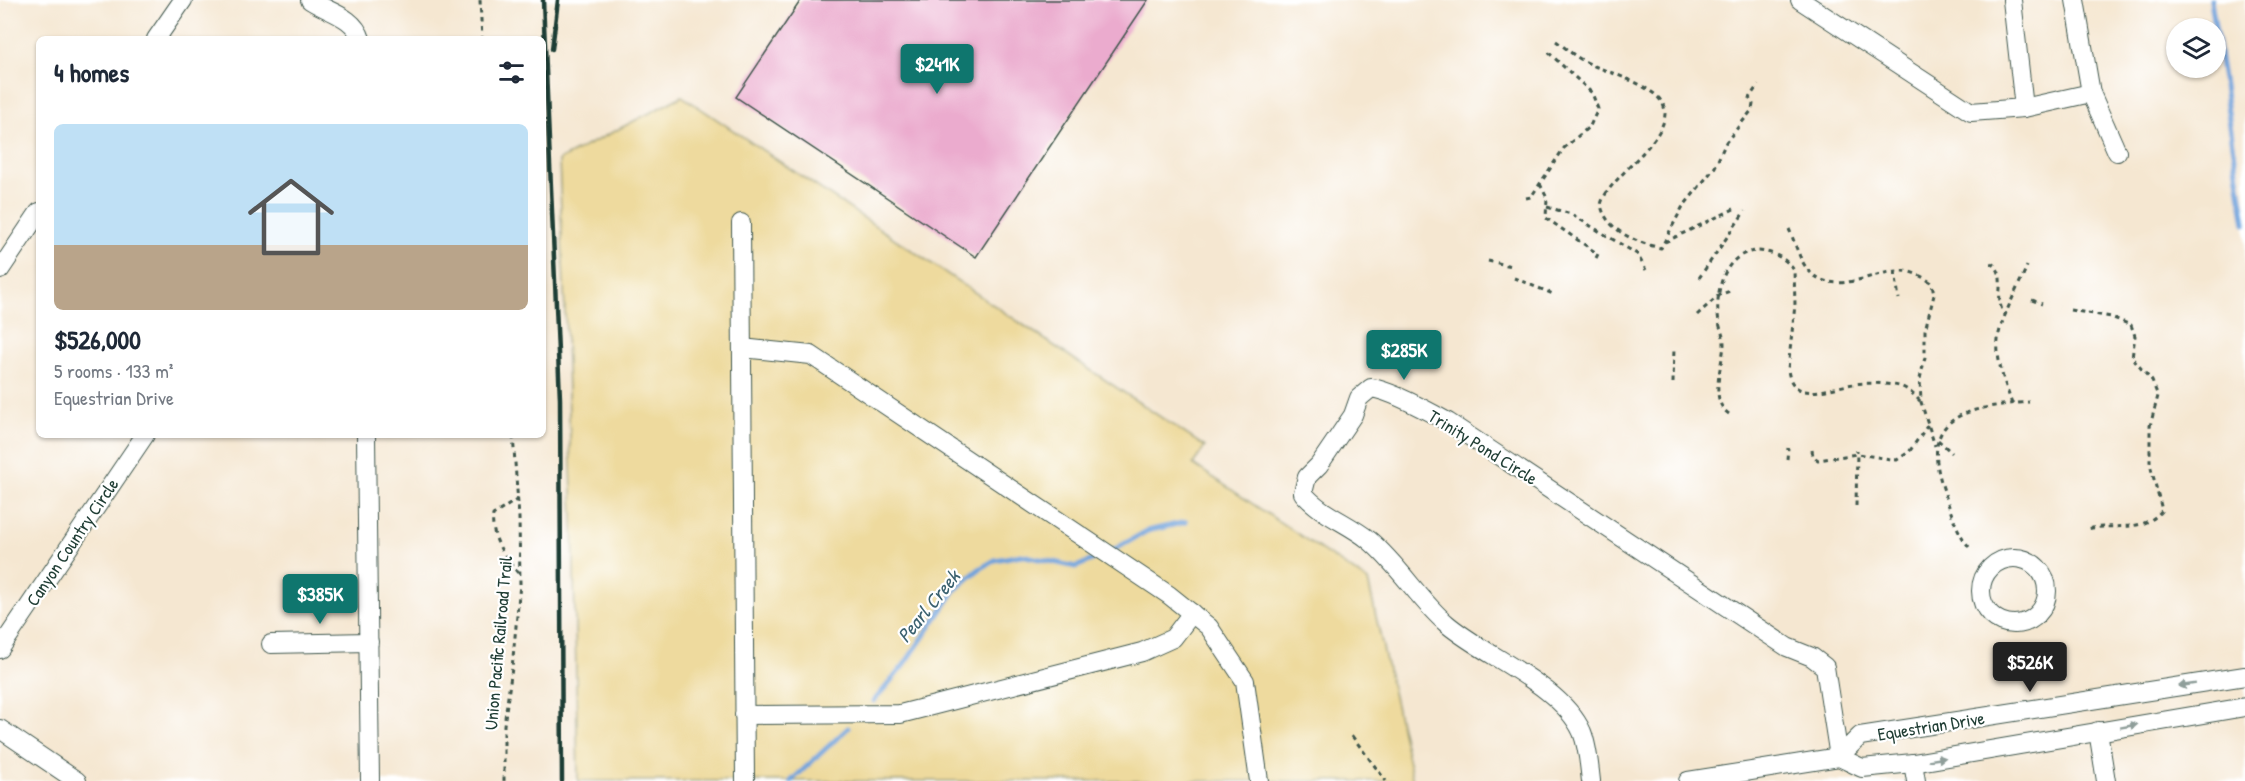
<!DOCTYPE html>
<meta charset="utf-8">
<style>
body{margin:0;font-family:"Patrick Hand",sans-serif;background:#f6f6f7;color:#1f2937;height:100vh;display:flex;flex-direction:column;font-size:22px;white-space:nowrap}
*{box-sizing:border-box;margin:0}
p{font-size:20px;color:#747a83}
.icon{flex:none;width:33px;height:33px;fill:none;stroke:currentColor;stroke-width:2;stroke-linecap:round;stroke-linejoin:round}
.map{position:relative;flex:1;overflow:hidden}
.panel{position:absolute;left:36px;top:36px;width:510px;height:402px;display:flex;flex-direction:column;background:#fff;border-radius:9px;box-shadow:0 2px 4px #0004}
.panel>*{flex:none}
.buttons{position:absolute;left:2166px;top:18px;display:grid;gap:12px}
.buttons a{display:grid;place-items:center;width:60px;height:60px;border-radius:50%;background:#fff;box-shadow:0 2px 4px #0004;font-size:30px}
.price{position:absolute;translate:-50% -51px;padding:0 14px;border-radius:6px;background:#0f766e;color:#fff;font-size:20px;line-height:39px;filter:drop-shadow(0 2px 3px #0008)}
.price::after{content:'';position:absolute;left:50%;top:36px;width:18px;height:14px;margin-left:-9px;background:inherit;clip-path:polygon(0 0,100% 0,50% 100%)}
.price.current{background:#222;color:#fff}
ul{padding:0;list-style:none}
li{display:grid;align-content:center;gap:12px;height:318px;padding:0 18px}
li span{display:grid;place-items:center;height:186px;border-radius:9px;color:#555}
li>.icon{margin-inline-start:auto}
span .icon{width:108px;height:108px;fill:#fffc;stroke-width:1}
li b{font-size:26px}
h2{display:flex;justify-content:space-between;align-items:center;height:72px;padding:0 18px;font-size:26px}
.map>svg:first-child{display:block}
.sand{fill:#eeda9e;stroke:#868c69;stroke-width:1.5}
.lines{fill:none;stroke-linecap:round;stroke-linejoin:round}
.stream{stroke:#70a3dc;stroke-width:5}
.building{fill:#ebabce}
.minor-casing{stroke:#3f564c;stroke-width:20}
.path{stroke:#3f564c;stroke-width:3;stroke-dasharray:4.5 4.5;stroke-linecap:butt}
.minor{stroke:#fff;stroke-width:18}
.rail{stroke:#1f3d34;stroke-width:4.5}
.oneway{fill:#8f9e9a}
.labels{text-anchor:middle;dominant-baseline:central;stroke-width:4.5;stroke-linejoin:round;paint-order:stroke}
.street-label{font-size:18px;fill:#1f3d34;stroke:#fff}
.water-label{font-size:20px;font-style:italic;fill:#3b616f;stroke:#fff}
</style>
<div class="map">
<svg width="2245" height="781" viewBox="0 0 2245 781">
<rect width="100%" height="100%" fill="#fff"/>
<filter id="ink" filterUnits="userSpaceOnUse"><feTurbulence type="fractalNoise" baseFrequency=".0167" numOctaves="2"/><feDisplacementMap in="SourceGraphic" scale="12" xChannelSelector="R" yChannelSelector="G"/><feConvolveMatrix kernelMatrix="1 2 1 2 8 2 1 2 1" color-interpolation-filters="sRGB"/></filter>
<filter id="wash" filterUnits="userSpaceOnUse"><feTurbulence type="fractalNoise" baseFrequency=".008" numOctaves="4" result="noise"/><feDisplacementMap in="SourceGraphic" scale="24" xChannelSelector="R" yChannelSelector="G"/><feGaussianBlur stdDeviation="1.35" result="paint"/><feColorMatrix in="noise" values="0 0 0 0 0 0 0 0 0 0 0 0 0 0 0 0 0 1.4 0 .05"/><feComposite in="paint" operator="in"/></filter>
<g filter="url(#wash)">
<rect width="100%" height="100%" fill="#f5e7d1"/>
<path class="sand" d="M682 96 1205 447 1193 464 1368 581 1413 781H578L573 517 559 160Z"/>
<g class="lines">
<g class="stream">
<path d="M2211 0 2245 224"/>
<path d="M1110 552 1147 531 1186 522"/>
<path d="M874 701 904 665 956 589 978 570 995 560 1021 555 1076 567 1092 560"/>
<path d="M791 781 848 728"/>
</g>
</g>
<g id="blocks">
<path class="building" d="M801 0H1148L976 257 736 97Z"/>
</g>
</g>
<g filter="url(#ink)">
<use href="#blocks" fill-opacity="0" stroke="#3f564c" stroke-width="1.5"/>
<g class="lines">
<g class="minor-casing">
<g id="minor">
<path d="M310 0C328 12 354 16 361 39"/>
<path d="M1800 0 1971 112 2024 108 2012 0"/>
<path d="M2075 0 2091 93"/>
<path d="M156 39 183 0"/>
<path d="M2024 108 2091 93 2117 152"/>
<path d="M741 223 745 781"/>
<path d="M0 270 39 212"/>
<path d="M742 348 811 355 1169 595 1209 627 1245 681 1259 781"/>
<path d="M366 435 370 781"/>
<circle cx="2014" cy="591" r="33"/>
<path d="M271 644 369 642"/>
<path d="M0 649 145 435"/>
<path d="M744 715 900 714 1142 652 1173 638 1192 613"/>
<path d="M0 729 77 781"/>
<path d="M2098 731 2106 781"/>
<path d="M1839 757 1860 736 2245 676"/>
<path d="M1913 763 1916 781"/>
<path d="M1591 781C1589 764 1588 747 1582 732 1561 685 1486 657 1447 624 1418 599 1399 565 1369 540 1348 523 1320 514 1303 493L1307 477 1319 465 1353 415 1359 398 1371 388C1389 390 1430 412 1448 422L1787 647 1812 657 1825 667 1839 757"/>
<path d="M1688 781 1839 757 1862 768 1913 763 2245 707"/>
</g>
</g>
<g class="path">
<path d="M480 0 482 39"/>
<path d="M1556 41C1566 48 1575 57 1586 62 1608 73 1633 78 1653 93 1697 125 1606 175 1601 205 1606 231 1638 243 1661 248L1682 208 1715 167 1726 142 1752 110 1753 104 1749 98 1758 85"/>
<path d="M1540 184 1547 198 1546 218 1598 254 1596 258"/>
<path d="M1526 198 1531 197 1564 148 1590 126 1598 109 1592 93 1548 52"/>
<path d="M1547 207 1571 214 1637 254 1646 270"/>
<path d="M1789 229C1795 242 1799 260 1809 271 1833 297 1872 272 1898 271 1911 270 1922 276 1932 283L1934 295 1925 330V357L1920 379 1921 402 1935 446"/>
<path d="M1665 242 1738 207"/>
<path d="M1488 261 1512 266"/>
<path d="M1991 263C2010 274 1991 301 2006 315"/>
<path d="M1895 271 1899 299"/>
<path d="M1514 278 1553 294"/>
<path d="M1699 278 1745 211"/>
<path d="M2032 300 2042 304"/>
<path d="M2070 310 2111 317 2131 325 2135 336 2132 358 2152 381 2158 396 2150 426V464L2162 510C2144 534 2112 523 2087 529"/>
<path d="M1697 315 1719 295 1730 291"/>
<path d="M1673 383 1674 348"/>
<path d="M2012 404C2005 383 1996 362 1998 340 1999 322 2020 284 2027 266"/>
<path d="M1729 414C1708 400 1723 364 1724 344 1724 336 1720 329 1719 322 1714 294 1723 251 1759 251 1774 252 1785 258 1794 270L1795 305 1788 369C1791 404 1826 389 1848 385 1862 382 1884 383 1899 386 1908 388 1915 396 1921 402"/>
<path d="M1938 440 1952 453"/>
<path d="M1812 450 1813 456 1818 460 1857 454 1897 460 1909 452 1930 422"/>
<path d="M1787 459 1788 448"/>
<path d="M518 499 493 515C490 537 506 560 520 575"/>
<path d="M1856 506 1857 450"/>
<path d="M1969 547C1955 529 1950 509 1943 488 1918 413 1969 408 2029 402"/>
<path d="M1352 736 1386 781"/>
<path d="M504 781V725L512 668 520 584 519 518 513 435"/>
</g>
<use href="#minor" class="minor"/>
<g class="rail">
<path d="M543 0 560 399 562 781"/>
<path d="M552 49 558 0"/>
</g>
</g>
<defs><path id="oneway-solid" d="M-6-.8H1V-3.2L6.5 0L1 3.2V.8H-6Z" transform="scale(1.5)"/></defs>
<g class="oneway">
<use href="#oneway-solid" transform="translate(2187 685) rotate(171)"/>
<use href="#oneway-solid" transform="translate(2129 726) rotate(-10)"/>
<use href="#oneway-solid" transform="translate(1937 759) rotate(-9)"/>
</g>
</g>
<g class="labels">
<g class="street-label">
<text transform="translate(1483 447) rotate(32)">Trinity Pond Circle</text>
<text transform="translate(72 542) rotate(-56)">Canyon Country Circle</text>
<text transform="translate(498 643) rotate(-85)">Union Pacific Railroad Trail</text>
<text transform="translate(1931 726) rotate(-9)">Equestrian Drive</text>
</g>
<g class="water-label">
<text transform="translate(928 606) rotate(-51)">Pearl Creek</text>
</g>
</g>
</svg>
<div class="buttons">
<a><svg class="icon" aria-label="layers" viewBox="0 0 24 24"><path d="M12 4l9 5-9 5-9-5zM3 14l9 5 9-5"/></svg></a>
</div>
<b class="price" style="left:937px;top:95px">$241K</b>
<b class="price" style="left:1404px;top:381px">$285K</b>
<b class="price" style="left:320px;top:625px">$385K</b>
<b class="price current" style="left:2030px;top:693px">$526K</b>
<section class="panel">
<h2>4 homes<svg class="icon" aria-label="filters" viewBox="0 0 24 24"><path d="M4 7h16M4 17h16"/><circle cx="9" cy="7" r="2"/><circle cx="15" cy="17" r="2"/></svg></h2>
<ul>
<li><span style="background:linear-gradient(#bfe0f5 65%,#b9a48a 0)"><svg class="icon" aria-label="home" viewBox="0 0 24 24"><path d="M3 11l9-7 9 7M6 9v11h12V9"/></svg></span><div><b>$526,000</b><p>5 rooms · 133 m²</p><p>Equestrian Drive</p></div></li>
</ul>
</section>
</div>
